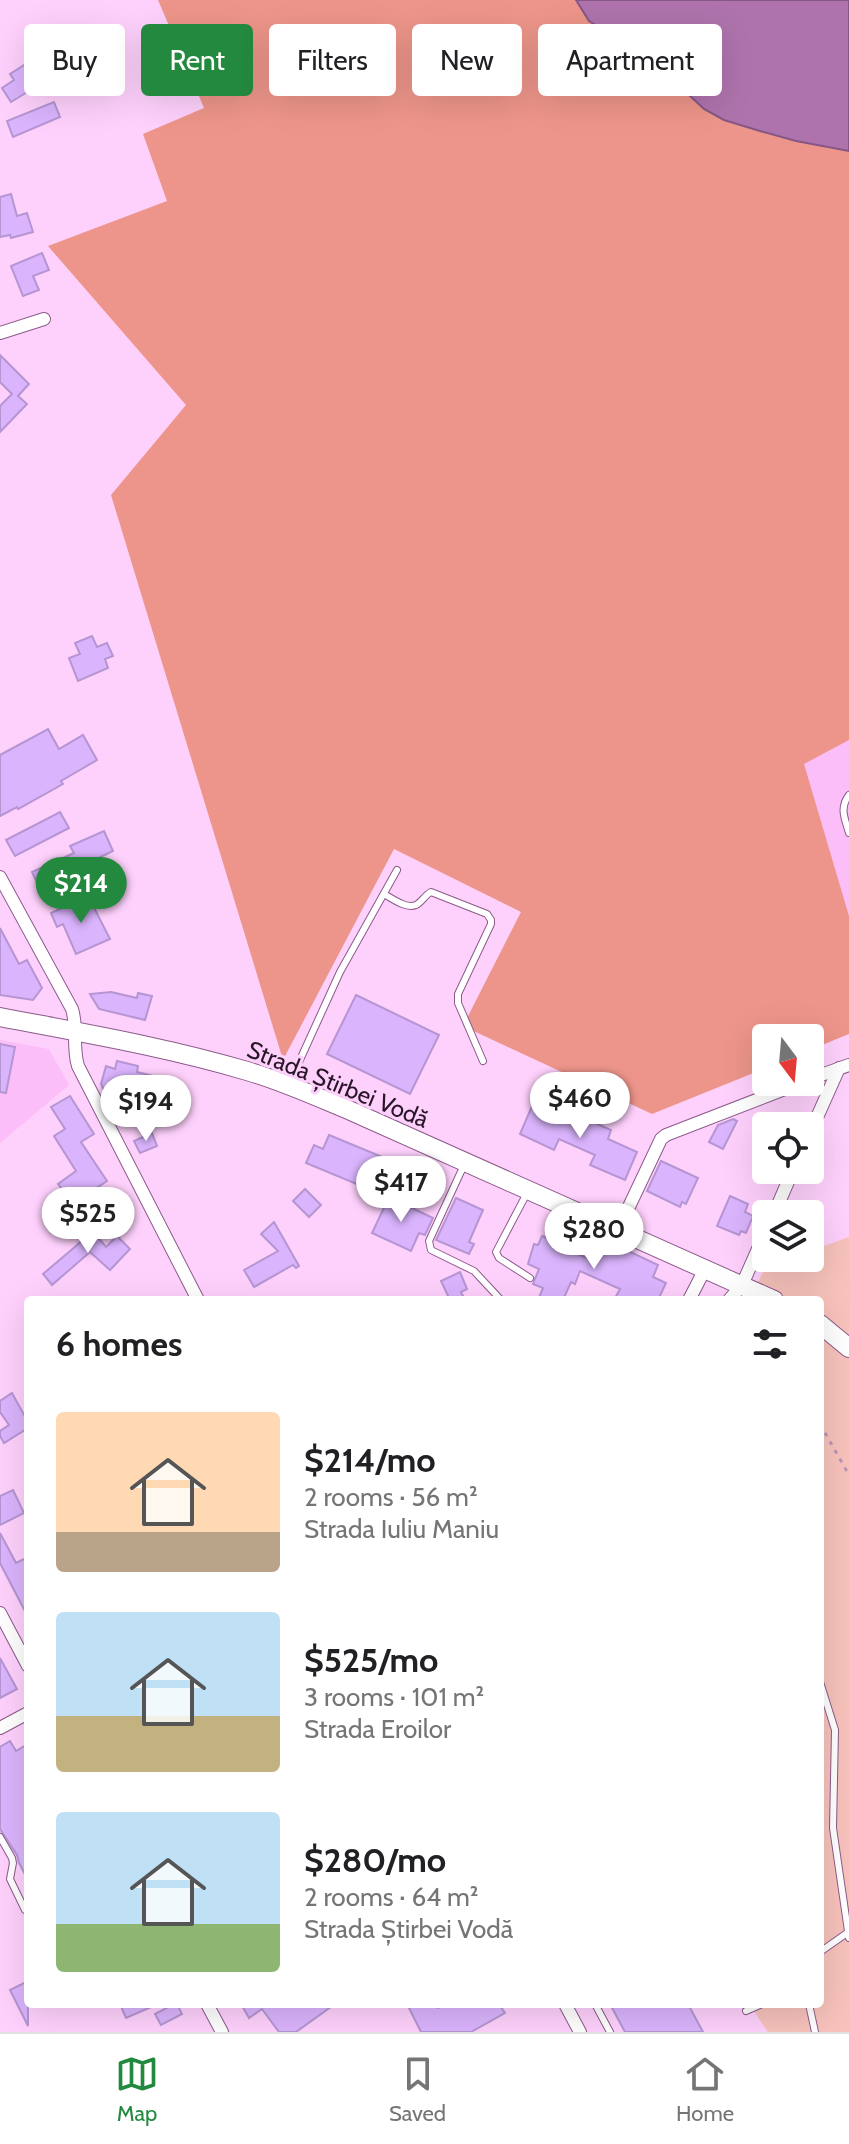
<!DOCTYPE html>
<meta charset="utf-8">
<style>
body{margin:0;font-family:Cabin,sans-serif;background:#f6f6f6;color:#202124;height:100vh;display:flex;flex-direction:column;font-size:30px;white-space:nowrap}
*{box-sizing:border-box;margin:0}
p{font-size:26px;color:#757577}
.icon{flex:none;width:44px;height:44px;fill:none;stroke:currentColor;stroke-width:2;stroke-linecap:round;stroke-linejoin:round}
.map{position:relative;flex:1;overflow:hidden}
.drawer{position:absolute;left:24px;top:1296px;width:800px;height:712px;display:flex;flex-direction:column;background:#fff;border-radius:8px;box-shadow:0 8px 32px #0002}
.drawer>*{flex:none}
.banner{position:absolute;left:24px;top:24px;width:802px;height:72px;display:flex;gap:16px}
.needle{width:52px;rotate:164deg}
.controls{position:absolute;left:752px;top:1024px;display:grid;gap:16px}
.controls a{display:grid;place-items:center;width:72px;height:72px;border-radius:8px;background:#fff;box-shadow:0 8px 32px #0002;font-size:40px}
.price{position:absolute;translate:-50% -68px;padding:0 18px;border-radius:28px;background:#fff;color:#222;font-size:26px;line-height:52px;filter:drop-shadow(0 2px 4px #0008)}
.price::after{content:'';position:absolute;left:50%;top:48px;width:24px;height:18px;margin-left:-12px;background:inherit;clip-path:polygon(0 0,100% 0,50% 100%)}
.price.on{background:#23893e;color:#fff}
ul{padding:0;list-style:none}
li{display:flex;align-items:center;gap:24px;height:200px;padding:0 32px}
li span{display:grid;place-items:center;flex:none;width:224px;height:160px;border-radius:8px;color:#555}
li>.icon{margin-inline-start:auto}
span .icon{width:96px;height:96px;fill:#fffc;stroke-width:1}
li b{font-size:34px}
h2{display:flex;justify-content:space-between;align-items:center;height:96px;padding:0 32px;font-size:34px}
.chip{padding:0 28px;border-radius:8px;background:#fff;box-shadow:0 8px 32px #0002;font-size:28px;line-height:72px}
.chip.on{background:#23893e;color:#fff}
.tab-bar{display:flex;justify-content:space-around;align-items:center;height:112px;border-top:2px solid #e0e0e0;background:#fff;font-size:22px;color:#757577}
.tab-bar a{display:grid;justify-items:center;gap:4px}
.tab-bar .on{color:#23893e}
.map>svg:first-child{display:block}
.built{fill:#fcbef9}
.green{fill:#f7c2bb}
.forest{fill:#ed958a}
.water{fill:#ae73ac;stroke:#865785;stroke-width:2}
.building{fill:#dab4fd;stroke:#b595d2;stroke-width:2}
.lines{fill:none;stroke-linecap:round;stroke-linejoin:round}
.lane-casing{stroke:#8c5a8a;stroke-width:8}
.street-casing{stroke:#8c5a8a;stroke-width:14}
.secondary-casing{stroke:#8c5a8a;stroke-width:20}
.path{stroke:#ba95b8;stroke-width:3;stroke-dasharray:4 6;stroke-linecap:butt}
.lane{stroke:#fff;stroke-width:6}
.street{stroke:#fff;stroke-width:12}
.secondary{stroke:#fff;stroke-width:18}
.labels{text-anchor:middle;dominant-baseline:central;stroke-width:6;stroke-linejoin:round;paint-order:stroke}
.street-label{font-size:24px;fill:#2a1629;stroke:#fed1fc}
</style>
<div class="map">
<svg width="849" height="2032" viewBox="0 0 849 2032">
<rect width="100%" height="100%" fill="#fed1fc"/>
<g class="built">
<path d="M849 740V916L803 764Z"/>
<path d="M0 1040 49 1049 69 1085 0 1143Z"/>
</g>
<path class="green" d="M849 1237V2032H768L749 2004H820V1300H749L766 1266 790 1258H810V1251Z"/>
<path class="forest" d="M158 0H576L589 21 649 58 704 109 724 120 760 131 796 141 849 151V740L804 764 849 916V1034L810 1050V1038H766V1068L652 1114 463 1026 521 912 394 849 283 1060 111 495 186 405 48 246 167 201 143 134 204 108Z"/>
<path class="water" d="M576 0H849V151L796 141 760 131 724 120 704 109 649 58 589 21Z"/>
<g class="building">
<path d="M29 62 42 83 11 102 2 88 14 80 10 74Z"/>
<path d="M54 102 60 117 13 137 7 121Z"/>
<path d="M11 194 17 216 27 213 33 232 11 238 10 235 0 237V197Z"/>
<path d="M42 253 49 270 33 276 39 290 23 296 11 266Z"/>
<path d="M0 355 29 384 18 396 27 404 0 432V406L12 394 0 382Z"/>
<path d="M92 636 97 647 107 643 113 656 105 659 108 668 78 681 69 658 80 654 75 643Z"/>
<path d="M48 729 59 749 83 735 97 760 61 781 63 784 18 809 17 807 0 816V755Z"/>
<path d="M60 812 69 828 15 856 6 840Z"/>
<path d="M104 831 113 851 39 887 32 872 74 853 70 846Z"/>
<path d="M88 896 110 939 76 954 63 924 57 927 51 913Z"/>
<path d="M0 928 19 964 27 960 42 988 33 1000 0 995Z"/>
<path d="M111 992 137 998 138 993 152 996 145 1020 99 1009 90 994Z"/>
<path d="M356 995 439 1035 410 1094 327 1054Z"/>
<path d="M0 1044 15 1047 6 1093 0 1092Z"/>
<path d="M117 1061 138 1066 137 1072 165 1079 153 1125 115 1115 101 1084 106 1066 115 1069Z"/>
<path d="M70 1096 94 1134 81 1142 107 1181 60 1212 53 1200 65 1193 58 1184 76 1171 54 1136 65 1129 51 1107Z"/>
<path d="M532 1106 564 1120 568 1111 611 1130 608 1139 637 1152 625 1180 590 1165 595 1155 559 1139 554 1150 520 1134Z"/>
<path d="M733 1119 737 1121 723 1149 709 1142 718 1125Z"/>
<path d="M152 1133 157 1146 140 1153 134 1141Z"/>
<path d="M329 1135 409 1168 395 1200 306 1163 314 1145 323 1149Z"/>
<path d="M661 1161 698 1178 686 1204 682 1202 680 1207 647 1191Z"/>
<path d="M305 1189 321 1205 309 1217 293 1201Z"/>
<path d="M730 1196 748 1204 745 1212 753 1216 746 1233 741 1231 739 1235 717 1226Z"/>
<path d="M389 1197 433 1218 425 1235 419 1233 411 1251 372 1233Z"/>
<path d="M456 1198 483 1210 469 1242 474 1244 469 1254 436 1240Z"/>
<path d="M274 1222 299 1266 296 1268 293 1265 254 1287 244 1270 278 1251 261 1234Z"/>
<path d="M91 1229 106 1247 117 1236 130 1249 110 1270 90 1252 52 1285 43 1274 83 1240 81 1238Z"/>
<path d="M542 1236 556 1242 555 1244 589 1259 599 1237 658 1265 653 1277 666 1283 658 1300H614L620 1289 580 1271 575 1284 571 1282 563 1300H538L543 1288 533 1284 539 1269 528 1264 534 1244 538 1245Z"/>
<path d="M460 1272 467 1289 461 1292 465 1300H450L441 1281Z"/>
<path d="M12 1393 28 1422V1428L4 1443 0 1436V1431L9 1425 0 1412V1401Z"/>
<path d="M13 1490 24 1513 0 1525V1496Z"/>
<path d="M0 1533 16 1563 28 1557V1617L0 1563Z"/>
<path d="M0 1658 17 1689 0 1698Z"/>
<path d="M10 1741 16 1751 28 1744V1880L19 1863 17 1855 0 1829V1747Z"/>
<path d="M28 1981V2026L10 1990Z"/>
<path d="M120 2004H158L126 2018Z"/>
<path d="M174 2004H177L182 2014 161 2025 155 2014Z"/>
<path d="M241 2004H335L296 2032H279L262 2009 249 2018Z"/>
<path d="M417 2004H436L438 2008 447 2004H499L505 2013 471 2032H421L409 2008Z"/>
<path d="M610 2004H688L703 2032H625Z"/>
</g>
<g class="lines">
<g class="lane-casing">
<g id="lane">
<path d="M849 795C839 808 845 819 849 833"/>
<path d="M384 894C393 899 406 909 416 905 422 902 425 895 431 892L487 914 491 920V924L458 994V1003L483 1061"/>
<path d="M289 1084 340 972 397 870"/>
<path d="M464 1165 429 1241 431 1250 474 1271 501 1300"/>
<path d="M527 1193 496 1252 499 1258 530 1278"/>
<path d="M820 1682 835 1730 833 1828 849 1938"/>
<path d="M0 1837 12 1858 13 1863 10 1879 25 1910 28 1912"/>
<path d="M820 1952 847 1933"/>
<path d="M595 2004 610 2032"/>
<path d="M809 2004 815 2032"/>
<path d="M746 2011 762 2004"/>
</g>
</g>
<g class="street-casing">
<g id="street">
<path d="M0 333 44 319"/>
<path d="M0 877 72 1009C78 1028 72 1046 78 1066L198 1300"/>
<path d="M810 1079 849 1065"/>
<path d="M810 1133 839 1068"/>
<path d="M774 1214 793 1170"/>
<path d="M618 1230 661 1139 666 1135 803 1082"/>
<path d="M689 1300 705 1269"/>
<path d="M729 1300 742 1285 766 1231"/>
<path d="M0 1613 28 1666"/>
<path d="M0 1728 28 1713"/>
<path d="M207 2004 222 2032"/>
<path d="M565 2004 580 2032"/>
</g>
</g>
<g class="secondary-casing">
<g id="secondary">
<path d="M0 1017C83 1033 166 1047 247 1071 282 1081 317 1097 351 1111L774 1300"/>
<path d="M820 1324 849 1348"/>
</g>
</g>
<path class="path" d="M820 1424 849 1475"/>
<use href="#lane" class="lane"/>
<use href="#street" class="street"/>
<use href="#secondary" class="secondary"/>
</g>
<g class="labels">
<g class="street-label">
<text transform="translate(338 1084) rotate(22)">Strada Știrbei Vodă</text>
</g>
</g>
</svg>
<div class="controls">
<a><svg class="needle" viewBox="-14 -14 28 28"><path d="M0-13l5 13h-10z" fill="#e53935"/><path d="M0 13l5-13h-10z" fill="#757577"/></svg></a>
<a><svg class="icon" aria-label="locate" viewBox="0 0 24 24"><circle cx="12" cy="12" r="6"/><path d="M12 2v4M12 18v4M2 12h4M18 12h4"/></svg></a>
<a><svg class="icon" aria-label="layers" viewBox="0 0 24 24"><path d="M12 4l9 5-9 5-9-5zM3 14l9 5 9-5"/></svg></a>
</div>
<b class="price on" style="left:81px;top:925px">$214</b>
<b class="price" style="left:580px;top:1140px">$460</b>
<b class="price" style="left:146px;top:1143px">$194</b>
<b class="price" style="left:401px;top:1224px">$417</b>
<b class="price" style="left:88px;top:1255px">$525</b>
<b class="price" style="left:594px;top:1271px">$280</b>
<div class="banner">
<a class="chip">Buy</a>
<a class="chip on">Rent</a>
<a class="chip">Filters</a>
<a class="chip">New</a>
<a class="chip">Apartment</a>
</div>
<section class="drawer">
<h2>6 homes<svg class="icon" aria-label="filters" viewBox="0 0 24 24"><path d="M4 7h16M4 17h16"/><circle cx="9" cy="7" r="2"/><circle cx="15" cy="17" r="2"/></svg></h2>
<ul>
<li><span style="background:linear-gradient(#ffd9b3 75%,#b9a48a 0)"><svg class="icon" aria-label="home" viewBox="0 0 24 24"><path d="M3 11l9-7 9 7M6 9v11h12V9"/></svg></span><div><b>$214/mo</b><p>2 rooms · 56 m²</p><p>Strada Iuliu Maniu</p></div></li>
<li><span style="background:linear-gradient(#bfe0f5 65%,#c2b280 0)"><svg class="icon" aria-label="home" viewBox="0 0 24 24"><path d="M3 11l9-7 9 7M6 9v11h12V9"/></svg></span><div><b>$525/mo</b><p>3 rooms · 101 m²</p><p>Strada Eroilor</p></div></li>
<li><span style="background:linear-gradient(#bfe0f5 70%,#8fb573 0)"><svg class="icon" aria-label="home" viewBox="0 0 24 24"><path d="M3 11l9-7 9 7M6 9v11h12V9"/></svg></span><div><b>$280/mo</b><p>2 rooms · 64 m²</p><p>Strada Știrbei Vodă</p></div></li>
</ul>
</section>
</div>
<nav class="tab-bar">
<a class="on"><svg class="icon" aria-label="map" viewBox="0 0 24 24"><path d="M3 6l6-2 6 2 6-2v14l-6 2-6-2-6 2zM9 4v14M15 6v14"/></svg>Map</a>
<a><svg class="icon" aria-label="saved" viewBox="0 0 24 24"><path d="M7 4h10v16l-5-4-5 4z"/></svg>Saved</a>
<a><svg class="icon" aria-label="home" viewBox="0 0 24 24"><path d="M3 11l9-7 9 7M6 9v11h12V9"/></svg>Home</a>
</nav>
